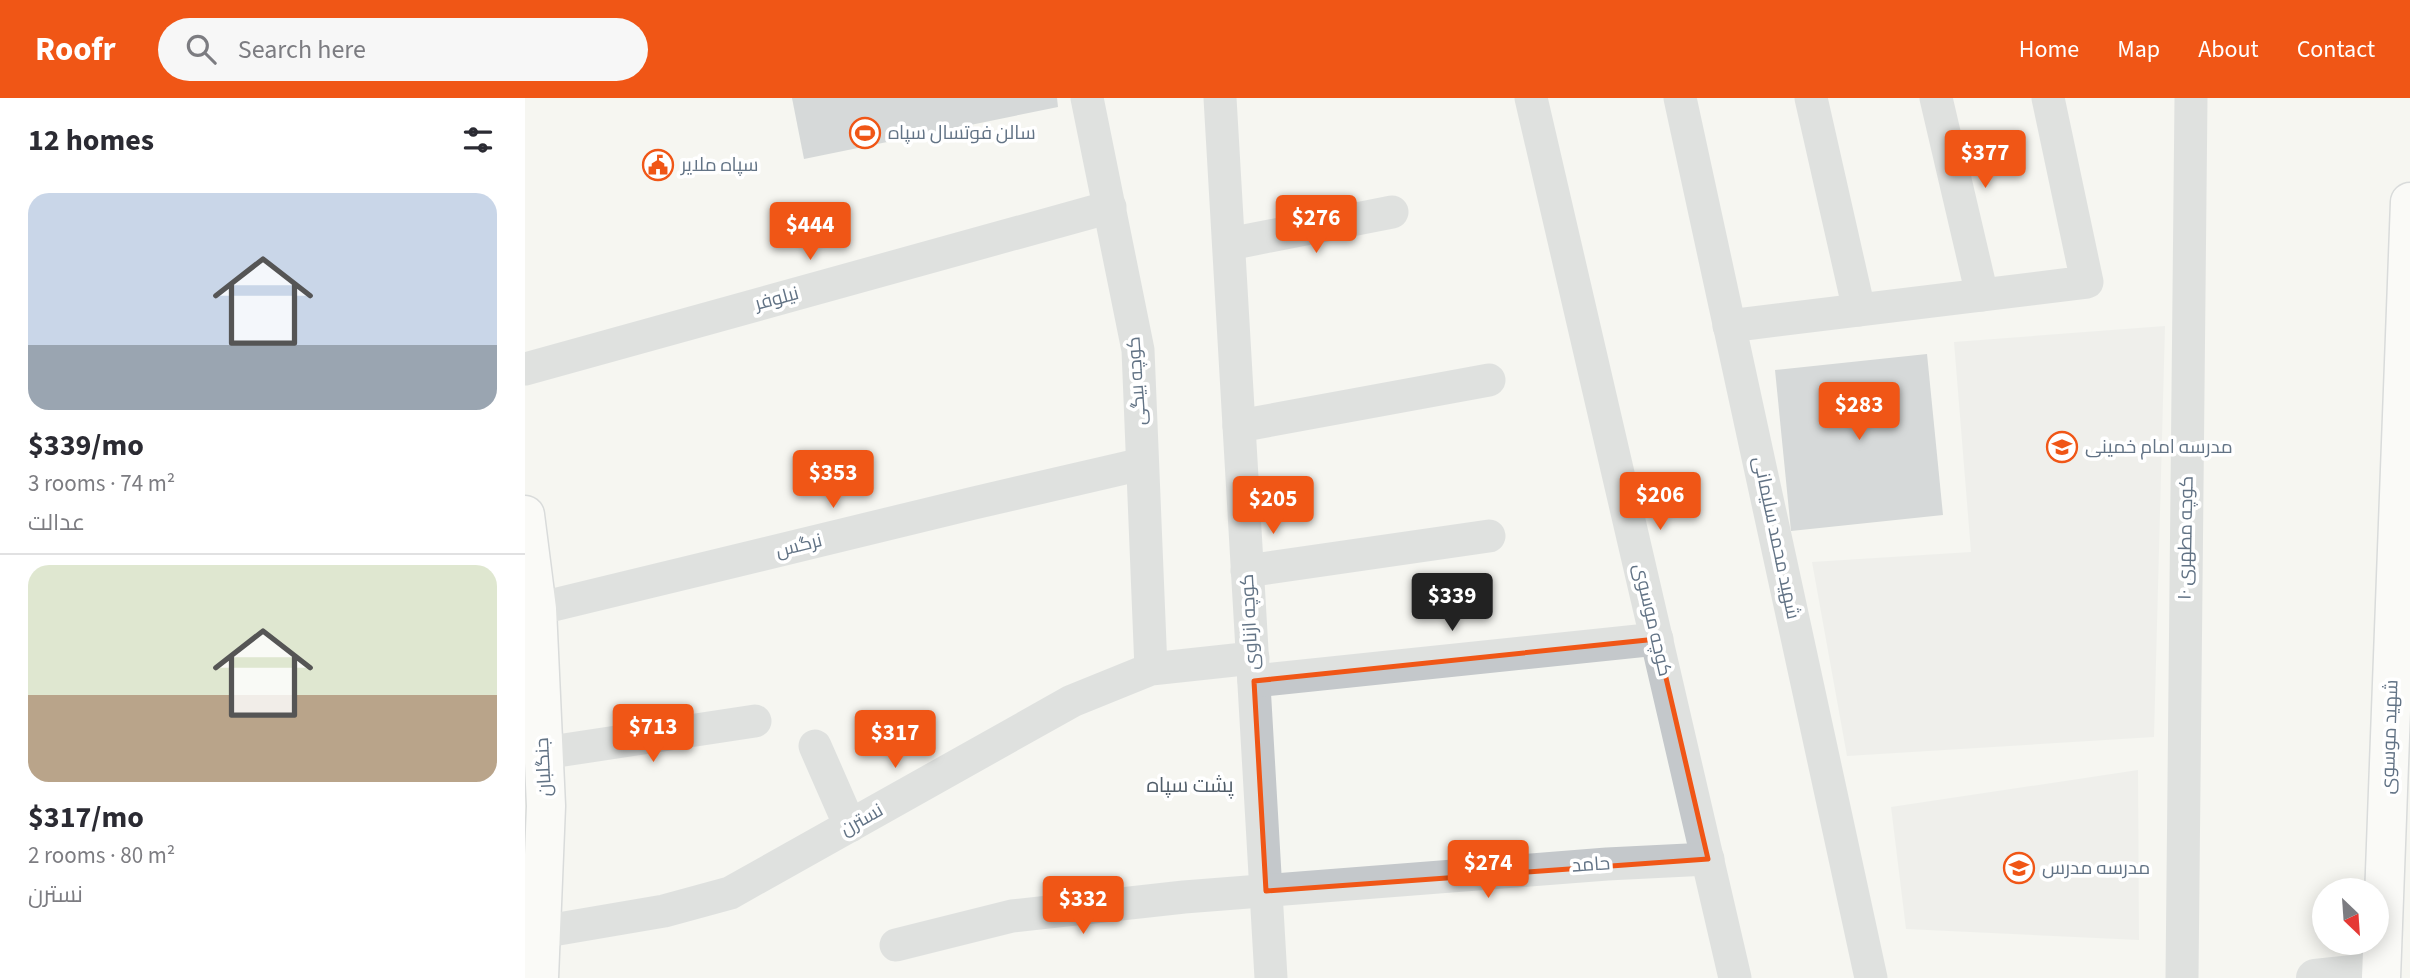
<!DOCTYPE html>
<meta charset="utf-8">
<style>
body{margin:0;font-family:"Source Sans 3",Cairo,sans-serif;background:#f7f7f7;color:#2b2b33;height:100vh;display:flex;flex-direction:column;font-size:26px;white-space:nowrap}
*{box-sizing:border-box;margin:0}
p{font-size:23px;color:#7c7c81}
.icon{flex:none;width:38px;height:38px;fill:none;stroke:currentColor;stroke-width:2;stroke-linecap:round;stroke-linejoin:round}
.map{position:relative;flex:1;overflow:hidden}
.side{display:flex;flex-direction:column;background:#fff;width:525px}
.side>*{flex:none}
.needle{width:46px;rotate:155deg}
.fabs{position:absolute;left:1787px;top:780px;display:grid;gap:14px}
.fabs a{display:grid;place-items:center;width:77px;height:77px;border-radius:50%;background:#fff;box-shadow:0 4px 18px #0003;font-size:35px}
.price{position:absolute;translate:-50% -60px;padding:0 16px;border-radius:7px;background:#f05616;color:#fff;font-size:23px;line-height:46px;filter:drop-shadow(0 2px 4px #0008)}
.price::after{content:'';position:absolute;left:50%;top:42px;width:21px;height:16px;margin-left:-10px;background:inherit;clip-path:polygon(0 0,100% 0,50% 100%)}
.price.active{background:#222;color:#fff}
ul{padding:0;list-style:none}
li{display:grid;align-content:center;gap:14px;height:371px;padding:0 28px}
li+li{border-top:2px solid #e1e1e2}
li span{display:grid;place-items:center;height:217px;border-radius:21px;color:#555}
li>.icon{margin-inline-start:auto}
span .icon{width:126px;height:126px;fill:#fffc;stroke-width:1}
li b{font-size:30px}
h2{display:flex;justify-content:space-between;align-items:center;height:84px;padding:0 28px;font-size:30px}
header{display:flex;align-items:center;gap:42px;box-sizing:border-box;height:98px;padding:0 35px;background:#f05616;color:#fff}
header strong{font-size:33px}
nav{display:flex;gap:38px;margin-inline-start:auto;font-size:24px}
.search{width:490px;height:63px;background:#f7f7f7;display:flex;align-items:center;gap:18px;box-sizing:border-box;padding:0 24px;border-radius:38px;color:#7c7c81;font-size:26px}
main{display:flex;flex:1;min-height:0}
.map>svg:first-child{display:block}
.built{fill:#e6e7e5}
.building{fill:#afb6bc}
.lines{fill:none;stroke-linecap:round;stroke-linejoin:round}
.secondary-casing{stroke:#b6bbc0;stroke-width:41}
.minor{stroke:#c4c8cb;stroke-width:33}
.tertiary{stroke:#c4c8cb;stroke-width:38}
.secondary{stroke:#fff;stroke-width:38}
.marked{fill:none;stroke:#f05616;stroke-width:5;stroke-linejoin:round}
.labels{text-anchor:middle;dominant-baseline:central;stroke-width:7;stroke-linejoin:round;paint-order:stroke}
.poi-label{font-size:19px;fill:#627385;stroke:#fff;text-anchor:start}
.street-label{font-size:19px;fill:#627385;stroke:#fff}
.neighbourhood-label{font-size:21px;fill:#505d69;stroke:#fff}
</style>
<header>
<strong>Roofr</strong>
<div class="search"><svg class="icon" aria-label="search" viewBox="0 0 24 24"><circle cx="10" cy="10" r="6"/><path d="M15 15l6 6"/></svg>Search here</div>
<nav><a>Home</a><a>Map</a><a>About</a><a>Contact</a></nav>
</header>
<main>
<section class="side">
<h2>12 homes<svg class="icon" aria-label="filters" viewBox="0 0 24 24"><path d="M4 7h16M4 17h16"/><circle cx="9" cy="7" r="2"/><circle cx="15" cy="17" r="2"/></svg></h2>
<ul>
<li><span style="background:linear-gradient(#c9d6e8 70%,#9aa5b1 0)"><svg class="icon" aria-label="home" viewBox="0 0 24 24"><path d="M3 11l9-7 9 7M6 9v11h12V9"/></svg></span><div><b>$339/mo</b><p>3 rooms · 74 m²</p><p>عدالت</p></div></li>
<li><span style="background:linear-gradient(#dfe7d0 60%,#b9a48a 0)"><svg class="icon" aria-label="home" viewBox="0 0 24 24"><path d="M3 11l9-7 9 7M6 9v11h12V9"/></svg></span><div><b>$317/mo</b><p>2 rooms · 80 m²</p><p>نسترن</p></div></li>
</ul>
</section>
<div class="map">
<svg width="1885" height="880" viewBox="0 0 1885 880">
<rect width="100%" height="100%" fill="#f5f6f1"/>
<g class="built">
<path d="M1640 228 1629 639 1322 658 1287 464 1446 454 1429 244Z"/>
<path d="M1613 672 1614 842 1381 831 1366 709Z"/>
</g>
<g class="building">
<path d="M267 0H532L533 9 279 61Z"/>
<path d="M1402 256 1418 417 1266 433 1250 272Z"/>
</g>
<g class="lines">
<g class="secondary-casing">
<g id="secondary">
<path d="M0 417 12 511 21 708 14 880"/>
<path d="M1856 880 1885 104"/>
</g>
</g>
<g class="minor">
<path d="M562 0 613 252 626 571"/>
<path d="M695 0 746 880"/>
<path d="M1006 0 1210 880"/>
<path d="M1155 0 1346 880"/>
<path d="M1286 0 1334 212"/>
<path d="M1411 0 1457 197"/>
<path d="M704 146 867 114"/>
<path d="M1204 228 1562 184 1523 0"/>
<path d="M0 271 585 109"/>
<path d="M714 328 964 282"/>
<path d="M722 473 964 438"/>
<path d="M12 511 449 405 617 366"/>
<path d="M729 583 1132 541"/>
<path d="M290 648 325 728"/>
<path d="M19 655 230 623"/>
<path d="M16 834 139 813 205 795 547 603 626 571 728 560"/>
<path d="M371 847 487 818 659 799 1082 766 1183 761"/>
<path d="M1657 880 1666 0"/>
</g>
<path class="tertiary" d="M1790 880 1856 873"/>
<use href="#secondary" class="secondary"/>
</g>
<path d="M0 0H1885V880H0ZM1132 541 1183 761 741 793 729 583Z" fill="#f5f6f1" fill-opacity=".55" fill-rule="evenodd"/>
<path class="marked" d="M1132 541 1183 761 741 793 729 583Z"/>
<defs>
<g id="stadium-ring" transform="scale(1.575)"><circle r="9.5" fill="#fff" stroke="#f05616" stroke-width="1.5"/><path d="M0-5a6.5 5 0 1 0 0 10a6.5 5 0 1 0 0-10ZM-3.5-1.8h7v3.6h-7Z" fill="#f05616"/></g>
<g id="civic-ring" transform="scale(1.575)"><circle r="9.5" fill="#fff" stroke="#f05616" stroke-width="1.5"/><path d="M-.6-6.5H3V-4.5H.6V-3L4-1V1h2V6H-6V1h2V-1L-.6-3ZM-1.2 2.5V6h2.4V2.5Z" fill="#f05616"/></g>
<g id="school-ring" transform="scale(1.575)"><circle r="9.5" fill="#fff" stroke="#f05616" stroke-width="1.5"/><path d="M0-5L7-2L0 1L-7-2ZM-4 1L0 2.5L4 1V4Q0 6-4 4Z" fill="#f05616"/></g>
</defs>
<g fill-rule="evenodd">
<use href="#stadium-ring" x="340" y="35"/>
<use href="#civic-ring" x="133" y="67"/>
<use href="#school-ring" x="1537" y="349"/>
<use href="#school-ring" x="1494" y="770"/>
</g>
<g class="labels">
<g class="poi-label">
<text x="363" y="35">سالن فوتسال سپاه</text>
<text x="156" y="67">سپاه ملایر</text>
<text x="1560" y="349">مدرسه امام خمینی</text>
<text x="1517" y="770">مدرسه مدرس</text>
</g>
<g class="street-label">
<text transform="translate(252 201) rotate(-15)">نیلوفر</text>
<text transform="translate(612 283) rotate(-94)">کوچه بیگی</text>
<text transform="translate(1251 440) rotate(78)">شهید محمد سلیمانی</text>
<text transform="translate(1661 440) rotate(-89)">کوچه مطهری ۱۰</text>
<text transform="translate(274 448) rotate(-14)">نرگس</text>
<text transform="translate(1127 522) rotate(77)">کوچه موسوی</text>
<text transform="translate(725 524) rotate(-93)">کوچه ازناوی</text>
<text transform="translate(1865 639) rotate(-88)">شهید موسوی</text>
<text transform="translate(19 669) rotate(-93)">جنگلبان</text>
<text transform="translate(337 722) rotate(-29)">نسترن</text>
<text transform="translate(1066 767) rotate(-4)">حامد</text>
</g>
<g class="neighbourhood-label">
<text x="665" y="687">پشت سپاه</text>
</g>
</g>
</svg>
<div class="fabs">
<a><svg class="needle" viewBox="-14 -14 28 28"><path d="M0-13l5 13h-10z" fill="#e53935"/><path d="M0 13l5-13h-10z" fill="#7c7c81"/></svg></a>
</div>
<b class="price" style="left:1460px;top:92px">$377</b>
<b class="price" style="left:791px;top:157px">$276</b>
<b class="price" style="left:285px;top:164px">$444</b>
<b class="price" style="left:1334px;top:344px">$283</b>
<b class="price" style="left:308px;top:412px">$353</b>
<b class="price" style="left:1135px;top:434px">$206</b>
<b class="price" style="left:748px;top:438px">$205</b>
<b class="price active" style="left:927px;top:535px">$339</b>
<b class="price" style="left:128px;top:666px">$713</b>
<b class="price" style="left:370px;top:672px">$317</b>
<b class="price" style="left:963px;top:802px">$274</b>
<b class="price" style="left:558px;top:838px">$332</b>
</div>
</main>
